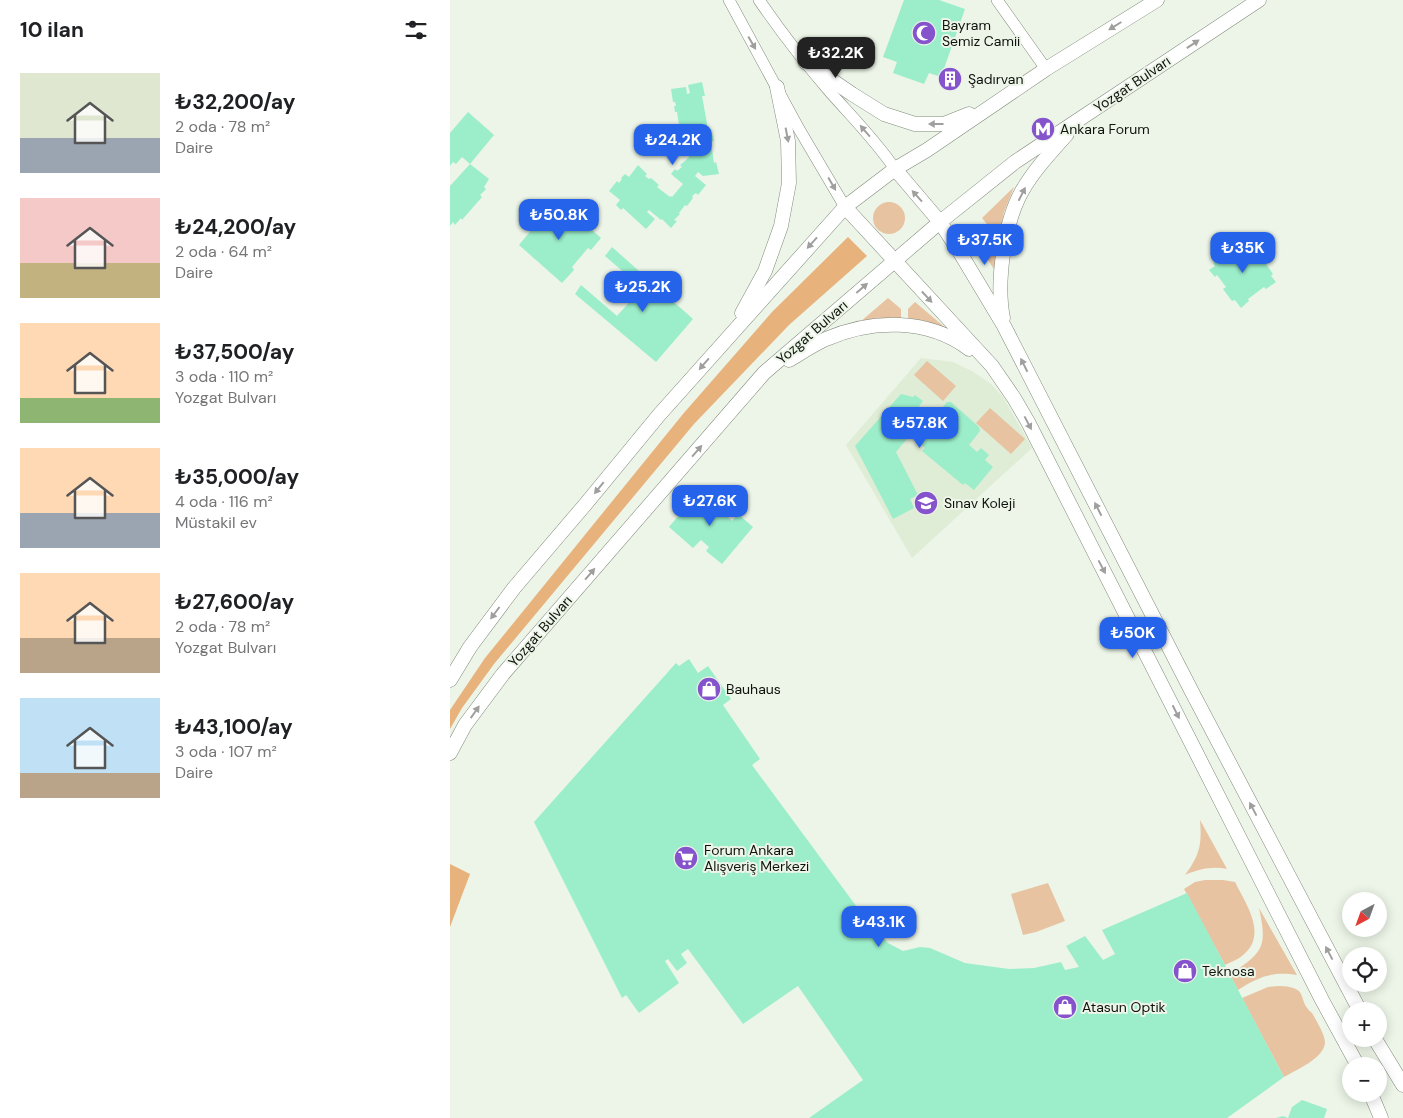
<!DOCTYPE html>
<html lang="tr">
<meta charset="utf-8">
<style>
body{margin:0;font-family:"DM Sans",sans-serif;background:#f2f2f2;color:#202124;height:100vh;display:flex;flex-direction:column;font-size:19px;white-space:nowrap}
*{box-sizing:border-box;margin:0}
p{font-size:16px;color:#757577}
.icon{flex:none;width:28px;height:28px;fill:none;stroke:currentColor;stroke-width:2;stroke-linecap:round;stroke-linejoin:round}
.map{position:relative;flex:1;overflow:hidden}
.side{display:flex;flex-direction:column;background:#fff;width:450px}
.side>*{flex:none}
.needle{width:32px;rotate:221deg}
.buttons{position:absolute;left:892px;top:892px;display:grid;gap:10px}
.buttons a{display:grid;place-items:center;width:45px;height:45px;border-radius:50%;background:#fff;box-shadow:0 2px 12px #0003;font-size:25px}
.price{position:absolute;translate:-50% -42px;padding:0 11px;border-radius:10px;background:#2563eb;color:#fff;font-size:16px;line-height:32px;filter:drop-shadow(0 1px 2px #0008)}
.price::after{content:'';position:absolute;left:50%;top:30px;width:15px;height:11px;margin-left:-8px;background:inherit;clip-path:polygon(0 0,100% 0,50% 100%)}
.price.current{background:#222;color:#fff}
ul{padding:0;list-style:none}
li{display:flex;align-items:center;gap:15px;height:125px;padding:0 20px}
li span{display:grid;place-items:center;flex:none;width:140px;height:100px;border-radius:0px;color:#555}
li>.icon{margin-inline-start:auto}
span .icon{width:60px;height:60px;fill:#fffc;stroke-width:1}
li b{font-size:21px}
h2{display:flex;justify-content:space-between;align-items:center;height:60px;padding:0 20px;font-size:21px}
main{display:flex;flex:1;min-height:0}
.map>svg:first-child{display:block}
.built{fill:#dfecd6}
.green{fill:#e7c3a1}
.forest{fill:#e8b27c}
.building{fill:#9ceecb}
.lines{fill:none;stroke-linecap:round;stroke-linejoin:round}
.minor-casing{stroke:#828a7c;stroke-width:12}
.major-casing{stroke:#828a7c;stroke-width:15}
.minor{stroke:#fff;stroke-width:11}
.major{stroke:#fff;stroke-width:14}
.oneway{fill:#9fa09e}
.labels{text-anchor:middle;dominant-baseline:central;stroke-width:4;stroke-linejoin:round;paint-order:stroke}
.poi-label{font-size:14px;fill:#0f120d;stroke:#ecf5e7;text-anchor:start}
.street-label{font-size:14px;fill:#0f120d;stroke:#ecf5e7}
</style>
<main>
<section class="side">
<h2>10 ilan<svg class="icon" aria-label="filters" viewBox="0 0 24 24"><path d="M4 7h16M4 17h16"/><circle cx="9" cy="7" r="2"/><circle cx="15" cy="17" r="2"/></svg></h2>
<ul>
<li><span style="background:linear-gradient(#dfe7d0 65%,#9aa5b1 0)"><svg class="icon" aria-label="home" viewBox="0 0 24 24"><path d="M3 11l9-7 9 7M6 9v11h12V9"/></svg></span><div><b>₺32,200/ay</b><p>2 oda · 78 m²</p><p>Daire</p></div></li>
<li><span style="background:linear-gradient(#f6c9c9 65%,#c2b280 0)"><svg class="icon" aria-label="home" viewBox="0 0 24 24"><path d="M3 11l9-7 9 7M6 9v11h12V9"/></svg></span><div><b>₺24,200/ay</b><p>2 oda · 64 m²</p><p>Daire</p></div></li>
<li><span style="background:linear-gradient(#ffd9b3 75%,#8fb573 0)"><svg class="icon" aria-label="home" viewBox="0 0 24 24"><path d="M3 11l9-7 9 7M6 9v11h12V9"/></svg></span><div><b>₺37,500/ay</b><p>3 oda · 110 m²</p><p>Yozgat Bulvarı</p></div></li>
<li><span style="background:linear-gradient(#ffd9b3 65%,#9aa5b1 0)"><svg class="icon" aria-label="home" viewBox="0 0 24 24"><path d="M3 11l9-7 9 7M6 9v11h12V9"/></svg></span><div><b>₺35,000/ay</b><p>4 oda · 116 m²</p><p>Müstakil ev</p></div></li>
<li><span style="background:linear-gradient(#ffd9b3 65%,#b9a48a 0)"><svg class="icon" aria-label="home" viewBox="0 0 24 24"><path d="M3 11l9-7 9 7M6 9v11h12V9"/></svg></span><div><b>₺27,600/ay</b><p>2 oda · 78 m²</p><p>Yozgat Bulvarı</p></div></li>
<li><span style="background:linear-gradient(#bfe0f5 75%,#b9a48a 0)"><svg class="icon" aria-label="home" viewBox="0 0 24 24"><path d="M3 11l9-7 9 7M6 9v11h12V9"/></svg></span><div><b>₺43,100/ay</b><p>3 oda · 107 m²</p><p>Daire</p></div></li>
</ul>
</section>
<div class="map">
<svg width="953" height="1118" viewBox="0 0 953 1118">
<rect width="100%" height="100%" fill="#ecf5e7"/>
<path class="built" d="M471 358 503 362 522 371 541 384 553 397 582 448 462 558 396 445Z"/>
<g class="green">
<path d="M564 187 554 212 550 231 541 229 532 218Z"/>
<circle cx="439" cy="218" r="16"/>
<path d="M535 234 549 237 547 254V274L526 241Z"/>
<path d="M438 298 451 309V318H429L410 322Z"/>
<path d="M465 302 498 330 458 318V309Z"/>
<path d="M477 361 506 386 493 401 464 375Z"/>
<path d="M540 408 575 439 561 454 526 423Z"/>
<path d="M750 820 777 869C762 866 749 869 735 875 750 855 752 844 750 820Z"/>
<path d="M755 880H773L785 882C796 904 819 936 792 956 787 960 780 962 775 965L734 889 745 882Z"/>
<path d="M598 883 615 921 586 932 573 935 561 894Z"/>
<path d="M809 908 847 975C822 971 808 977 788 990L780 975C812 952 818 949 809 908Z"/>
<path d="M828 986C862 987 845 999 862 1013 866 1020 875 1035 875 1042 875 1058 846 1070 834 1077L792 998 818 987Z"/>
</g>
<g class="forest">
<path d="M398 237 417 256 339 325 244 424 44 664 12 708 0 729V710L35 658 233 414 322 312Z"/>
<path d="M0 864 20 874 0 927Z"/>
</g>
<g class="building">
<path d="M454 0H489L515 9 491 77 479 73 474 84 443 73 447 62 433 57Z"/>
<circle cx="500" cy="79" r="7"/>
<path d="M252 82 255 96H252L258 129H261L264 141 261 142 264 163 266 162 269 174 253 176 248 172 245 176 256 185 248 195 246 193 242 196 243 198 237 206 235 205 229 213 230 214 224 220 227 221 221 228 212 219 211 220 199 210 197 212 205 219 196 229 173 208 171 210 166 205 170 200 159 191 167 181 169 183 172 179 171 178 175 174 179 177 188 165 197 174 195 176 199 179 201 178 209 185 207 187 220 197 221 196 222 197 233 184 221 174 225 169 227 171 232 167 230 165 235 161 239 157V155L231 156 229 143H232L227 112H225L224 106H226L225 102H223L221 89 236 87 237 94 240 93 238 85Z"/>
<path d="M18 112 44 135 20 164 12 157 6 164 3 162 0 166V133Z"/>
<path d="M20 164 39 179 34 187 36 189 30 195 32 197 12 220 11 218 5 225 3 222 0 226V186Z"/>
<path d="M107 199 151 238 141 250 138 248 122 267 124 270 112 283 69 245Z"/>
<path d="M798 241 803 248 801 250 809 260 812 258 823 274 821 276 826 282 816 289 814 287 798 299 799 301 791 308 785 300 782 301 773 289 776 287 767 275 765 277 759 270 765 266 763 263 790 244 792 246Z"/>
<path d="M162 247 243 319 206 362 125 294 131 285 167 316 192 288 155 256Z"/>
<path d="M451 394 463 397 465 395 473 401 469 406 484 418 497 402H501L529 427 530 431 519 445 527 452 531 448 539 455 535 460 543 467 524 490 515 483 513 485 472 451 475 448 468 441 473 435 466 428 446 452 468 495 460 499 464 508 443 519 405 446Z"/>
<path d="M251 489 276 511 274 513 282 521 288 514 303 527 272 564 256 551 259 547 251 540 243 548 219 527Z"/>
<path d="M239 659 248 673 258 666 281 699 273 705 310 759 302 765 415 918 438 943 453 951 470 947 480 948 515 963 559 969 584 968 611 962 615 970 629 967 616 946 635 936 653 960 665 954 652 930 737 893 834 1077 777 1118H359L413 1080 348 986 293 1024 238 949 231 954 237 963 227 971 218 959 215 961 229 983 189 1013 176 995 172 998 84 822 226 663 229 666Z"/>
<path d="M852 1100 877 1109 874 1118H826L833 1116 838 1118 842 1107Z"/>
</g>
<g class="lines">
<g class="minor-casing">
<g id="minor">
<path d="M279 0 349 129 395 207"/>
<path d="M309 0C331 32 355 63 380 92 402 117 426 141 445 169"/>
<path d="M547 0 596 69"/>
</g>
</g>
<g class="major-casing">
<g id="major">
<path d="M355 62 402 94 434 114 465 124H494L519 114"/>
<path d="M445 169 490 222 509 251 554 326 742 692 910 1011"/>
<path d="M395 207 542 366 564 398 578 422 872 1000 908 1066"/>
<path d="M292 313 315 271 331 226 339 183 338 141 327 87"/>
<path d="M553 318C546 283 554 223 572 191 584 170 601 152 617 134"/>
<path d="M339 360C351 353 363 345 376 339 422 319 478 318 519 349"/>
<path d="M0 680 20 647 64 588 134 506 209 415 395 207 445 169 477 150 596 69 707 0"/>
<path d="M0 753 15 725 53 674 314 373 490 222 565 162 809 0"/>
<path d="M925 1039 953 1085"/>
<path d="M921 1094 931 1118"/>
</g>
</g>
<use href="#minor" class="minor"/>
<use href="#major" class="major"/>
</g>
<defs><path id="oneway-solid" d="M-6-.8H1V-3.2L6.5 0L1 3.2V.8H-6Z" transform="scale(1.25)"/></defs>
<g class="oneway">
<use href="#oneway-solid" transform="translate(665 26) rotate(148)"/>
<use href="#oneway-solid" transform="translate(302 43) rotate(60)"/>
<use href="#oneway-solid" transform="translate(743 44) rotate(-34)"/>
<use href="#oneway-solid" transform="translate(486 124) rotate(-180)"/>
<use href="#oneway-solid" transform="translate(415 131) rotate(-131)"/>
<use href="#oneway-solid" transform="translate(337 135) rotate(79)"/>
<use href="#oneway-solid" transform="translate(382 184) rotate(60)"/>
<use href="#oneway-solid" transform="translate(572 194) rotate(-63)"/>
<use href="#oneway-solid" transform="translate(467 196) rotate(-132)"/>
<use href="#oneway-solid" transform="translate(362 243) rotate(132)"/>
<use href="#oneway-solid" transform="translate(412 288) rotate(-41)"/>
<use href="#oneway-solid" transform="translate(477 297) rotate(47)"/>
<use href="#oneway-solid" transform="translate(254 364) rotate(131)"/>
<use href="#oneway-solid" transform="translate(574 365) rotate(-117)"/>
<use href="#oneway-solid" transform="translate(578 423) rotate(62)"/>
<use href="#oneway-solid" transform="translate(247 451) rotate(-49)"/>
<use href="#oneway-solid" transform="translate(149 488) rotate(129)"/>
<use href="#oneway-solid" transform="translate(648 509) rotate(-117)"/>
<use href="#oneway-solid" transform="translate(652 567) rotate(62)"/>
<use href="#oneway-solid" transform="translate(140 574) rotate(-49)"/>
<use href="#oneway-solid" transform="translate(45 613) rotate(127)"/>
<use href="#oneway-solid" transform="translate(25 712) rotate(-55)"/>
<use href="#oneway-solid" transform="translate(726 712) rotate(63)"/>
<use href="#oneway-solid" transform="translate(803 809) rotate(-118)"/>
<use href="#oneway-solid" transform="translate(879 953) rotate(-118)"/>
</g>
<defs>
<g id="mosque-disc" transform="scale(1.25)"><circle r="9.5" fill="#8553cc" stroke="#ecf5e7"/><path d="M3.5-4.9A6 6 0 1 0 3.5 4.9A5 5 0 1 1 3.5-4.9Z" fill="#fff"/></g>
<g id="building-disc" transform="scale(1.25)"><circle r="9.5" fill="#8553cc" stroke="#ecf5e7"/><path d="M-4-6H4V6H1V3H-1V6H-4ZM-2.5-4.3h1.7v1.8h-1.7ZM.8-4.3h1.7v1.8H.8ZM-2.5-1h1.7V.8h-1.7ZM.8-1h1.7V.8H.8Z" fill="#fff"/></g>
<g id="metro-disc" transform="scale(1.25)"><circle r="9.5" fill="#8553cc" stroke="#ecf5e7"/><path d="M-5.5 5V-5H-3L0 0L3-5H5.5V5H3V-.5L0 4L-3-.5V5Z" fill="#fff"/></g>
<g id="school-disc" transform="scale(1.25)"><circle r="9.5" fill="#8553cc" stroke="#ecf5e7"/><path d="M0-5L7-2L0 1L-7-2ZM-4 1L0 2.5L4 1V4Q0 6-4 4Z" fill="#fff"/></g>
<g id="shop-disc" transform="scale(1.25)"><circle r="9.5" fill="#8553cc" stroke="#ecf5e7"/><path d="M-5-2.5h2.3a2.7 3.5 0 0 1 5.4 0H5L5.5 6h-11ZM-1.5-2.5h3a1.5 2.3 0 0 0-3 0Z" fill="#fff"/></g>
<g id="supermarket-disc" transform="scale(1.25)"><circle r="9.5" fill="#8553cc" stroke="#ecf5e7"/><path d="M-6-5.5h2.5l.6 2H6L4.5 2H-2.5L-4.4-4H-6ZM-1.5 3.2a1.3 1.3 0 1 0 .1 0ZM3 3.2a1.3 1.3 0 1 0 .1 0Z" fill="#fff"/></g>
</defs>
<g fill-rule="evenodd">
<use href="#mosque-disc" x="474" y="33"/>
<use href="#building-disc" x="500" y="79"/>
<use href="#metro-disc" x="593" y="129"/>
<use href="#school-disc" x="476" y="503"/>
<use href="#shop-disc" x="259" y="689"/>
<use href="#supermarket-disc" x="236" y="858"/>
<use href="#shop-disc" x="735" y="971"/>
<use href="#shop-disc" x="615" y="1007"/>
</g>
<g class="labels">
<g class="poi-label">
<text x="492" y="25">Bayram<tspan x="492" dy="16">Semiz Camii</tspan></text>
<text x="518" y="79">Şadırvan</text>
<text x="610" y="129">Ankara Forum</text>
<text x="494" y="503">Sınav Koleji</text>
<text x="276" y="689">Bauhaus</text>
<text x="254" y="850">Forum Ankara<tspan x="254" dy="16">Alışveriş Merkezi</tspan></text>
<text x="752" y="971">Teknosa</text>
<text x="632" y="1007">Atasun Optik</text>
</g>
<g class="street-label">
<text transform="translate(682 84) rotate(-34)">Yozgat Bulvarı</text>
<text transform="translate(362 332) rotate(-41)">Yozgat Bulvarı</text>
<text transform="translate(90 631) rotate(-49)">Yozgat Bulvarı</text>
</g>
</g>
</svg>
<div class="buttons">
<a><svg class="needle" viewBox="-14 -14 28 28"><path d="M0-13l5 13h-10z" fill="#e53935"/><path d="M0 13l5-13h-10z" fill="#757577"/></svg></a>
<a><svg class="icon" aria-label="locate" viewBox="0 0 24 24"><circle cx="12" cy="12" r="6"/><path d="M12 2v4M12 18v4M2 12h4M18 12h4"/></svg></a>
<a>+</a>
<a>−</a>
</div>
<b class="price current" style="left:386px;top:79px">₺32.2K</b>
<b class="price" style="left:223px;top:166px">₺24.2K</b>
<b class="price" style="left:109px;top:241px">₺50.8K</b>
<b class="price" style="left:535px;top:266px">₺37.5K</b>
<b class="price" style="left:793px;top:274px">₺35K</b>
<b class="price" style="left:193px;top:313px">₺25.2K</b>
<b class="price" style="left:470px;top:449px">₺57.8K</b>
<b class="price" style="left:260px;top:527px">₺27.6K</b>
<b class="price" style="left:683px;top:659px">₺50K</b>
<b class="price" style="left:429px;top:948px">₺43.1K</b>
</div>
</main>
